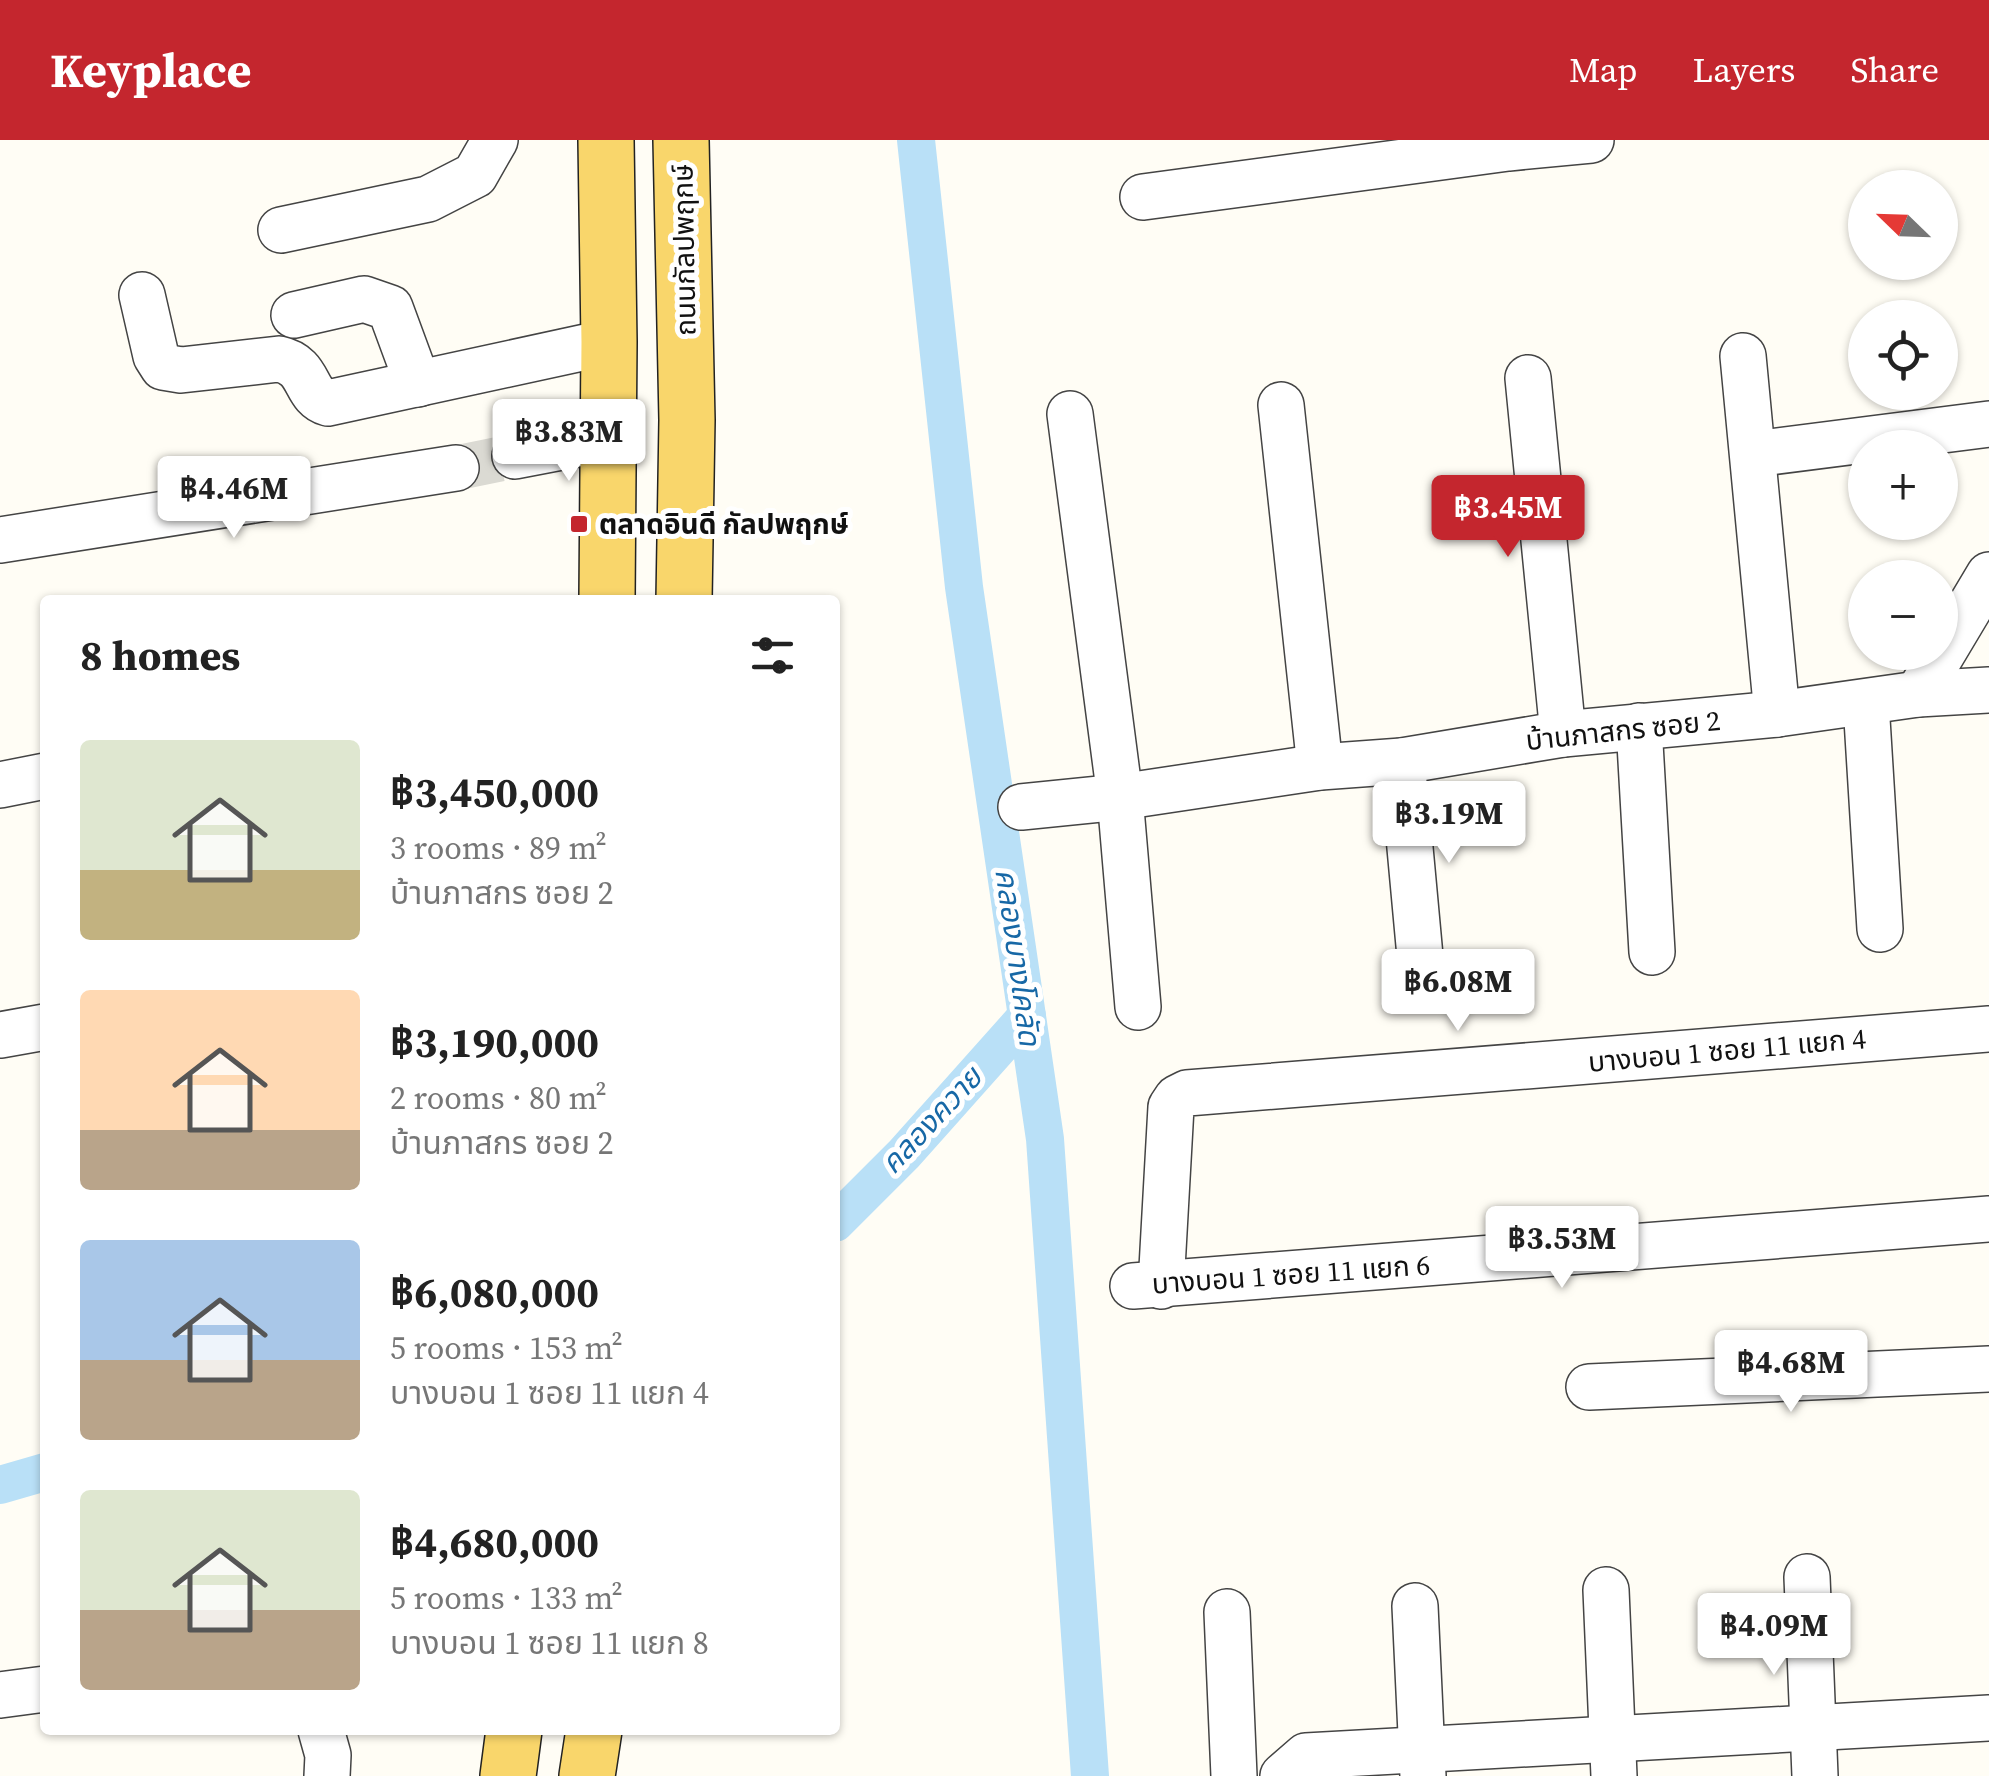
<!DOCTYPE html>
<meta charset="utf-8">
<style>
body{margin:0;font-family:"Source Serif 4","Noto Sans Thai",serif;background:#f2f2f2;color:#222;height:100vh;display:flex;flex-direction:column;font-size:38px;white-space:nowrap}
*{box-sizing:border-box;margin:0}
p{font-size:32px;color:#767676}
.icon{flex:none;width:55px;height:55px;fill:none;stroke:currentColor;stroke-width:2;stroke-linecap:round;stroke-linejoin:round}
.map{position:relative;flex:1;overflow:hidden}
.drawer{position:absolute;left:40px;top:455px;width:800px;height:1140px;display:flex;flex-direction:column;background:#fff;border-radius:10px;box-shadow:0 2px 8px #0004}
.drawer>*{flex:none}
.needle{width:65px;rotate:293deg}
.tools{position:absolute;left:1848px;top:30px;display:grid;gap:20px}
.tools a{display:grid;place-items:center;width:110px;height:110px;border-radius:50%;background:#fff;box-shadow:0 2px 8px #0004;font-size:50px}
.price{position:absolute;translate:-50% -85px;padding:0 22px;border-radius:10px;background:#fff;color:#222;font-size:32px;line-height:65px;filter:drop-shadow(0 2px 5px #0008)}
.price::after{content:'';position:absolute;left:50%;top:60px;width:30px;height:22px;margin-left:-15px;background:inherit;clip-path:polygon(0 0,100% 0,50% 100%)}
.price.on{background:#c4262e;color:#fff}
ul{padding:0;list-style:none}
li{display:flex;align-items:center;gap:30px;height:250px;padding:0 40px}
li span{display:grid;place-items:center;flex:none;width:280px;height:200px;border-radius:10px;color:#555}
li>.icon{margin-inline-start:auto}
span .icon{width:120px;height:120px;fill:#fffc;stroke-width:1}
li b{font-size:42px}
h2{display:flex;justify-content:space-between;align-items:center;height:120px;padding:0 40px;font-size:42px}
header{display:flex;align-items:center;gap:60px;box-sizing:border-box;height:140px;padding:0 50px;background:#c4262e;color:#fff}
header strong{font-size:48px}
nav{display:flex;gap:55px;margin-inline-start:auto;font-size:35px}
.map>svg:first-child{display:block}
.lines{fill:none;stroke-linecap:round;stroke-linejoin:round}
.canal{stroke:#b9e0f7;stroke-width:38}
.minor-tunnel{stroke:#dbdad3;stroke-width:45;stroke-dasharray:45 22;stroke-linecap:butt}
.minor-casing{stroke:#444;stroke-width:48}
.major-casing{stroke:#222;stroke-width:58}
.minor{stroke:#fff;stroke-width:45}
.major{stroke:#f9d66b;stroke-width:55}
.poi-dot{fill:#c4262e;stroke:#fff;stroke-width:4}
.labels{text-anchor:middle;dominant-baseline:central;stroke-width:10;stroke-linejoin:round;paint-order:stroke}
.street-label{font-size:28px;fill:#111;stroke:#fff}
.poi-label{font-size:28px;font-weight:bold;fill:#111;stroke:#fff;text-anchor:start}
.water-label{font-size:30px;font-style:italic;fill:#1768a6;stroke:#fff}
</style>
<header>
<strong>Keyplace</strong>
<nav><a>Map</a><a>Layers</a><a>Share</a></nav>
</header>
<div class="map">
<svg width="1989" height="1636" viewBox="0 0 1989 1636">
<rect width="100%" height="100%" fill="#fffdf5"/>
<g class="lines">
<g class="canal">
<path d="M916 0 964 447 1045 999 1090 1636"/>
<path d="M835 1083 904 1014 1027 876"/>
<path d="M0 1345 45 1332"/>
</g>
<path class="minor-tunnel" d="M456 328 515 316"/>
<g class="minor-casing">
<g id="minor">
<path d="M1143 57 1508 8 1591 0"/>
<path d="M281 90 428 59 475 35 495 0"/>
<path d="M142 155 156 216 163 227 181 230 279 219C312 226 303 256 328 263L609 202"/>
<path d="M294 175 364 159 390 168 418 244"/>
<path d="M1743 216 1777 574"/>
<path d="M1528 238 1563 594"/>
<path d="M1281 265 1320 627"/>
<path d="M1070 274 1120 657 1138 867"/>
<path d="M1754 314 1989 284"/>
<path d="M515 316 609 298"/>
<path d="M0 400 456 328"/>
<path d="M1918 554 1989 435"/>
<path d="M1866 563 1880 789"/>
<path d="M1639 586 1652 812"/>
<path d="M1402 621 1422 838"/>
<path d="M0 645 45 636"/>
<path d="M1021 667 1120 657 1320 627 1402 621 1563 594 1777 574 1918 554 1989 550"/>
<path d="M0 895 45 887"/>
<path d="M1133 1146 1989 1079"/>
<path d="M1161 1146 1171 967 1177 958 1187 953 1989 889"/>
<path d="M1589 1247 1989 1229"/>
<path d="M1807 1437 1815 1636"/>
<path d="M1606 1450 1614 1636"/>
<path d="M1415 1466 1423 1636"/>
<path d="M1227 1472 1234 1636"/>
<path d="M0 1555 45 1549"/>
<path d="M321 1590 328 1615 327 1636"/>
<path d="M1283 1636 1306 1616 1989 1578"/>
</g>
</g>
<g class="major-casing">
<g id="major">
<path d="M606 0 609 202 607 460"/>
<path d="M681 0 687 280 684 460"/>
<path d="M508 1636 514 1590"/>
<path d="M587 1636 594 1590"/>
</g>
</g>
<use href="#minor" class="minor"/>
<use href="#major" class="major"/>
</g>
<rect class="poi-dot" x="569" y="374" width="20" height="20" rx="5"/>
<g class="labels">
<g class="street-label">
<text transform="translate(684 110) rotate(-91)">ถนนกัลปพฤกษ์</text>
<text transform="translate(1623 590) rotate(-6)">บ้านภาสกร ซอย 2</text>
<text transform="translate(1727 910) rotate(-5)">บางบอน 1 ซอย 11 แยก 4</text>
<text transform="translate(1291 1134) rotate(-4)">บางบอน 1 ซอย 11 แยก 6</text>
</g>
<g class="poi-label">
<text x="599" y="384">ตลาดอินดี กัลปพฤกษ์</text>
</g>
<g class="water-label">
<text transform="translate(1018 817) rotate(82)">คลองบางโคลัด</text>
<text transform="translate(931 980) rotate(-47)">คลองควาย</text>
</g>
</g>
</svg>
<div class="tools">
<a><svg class="needle" viewBox="-14 -14 28 28"><path d="M0-13l5 13h-10z" fill="#e53935"/><path d="M0 13l5-13h-10z" fill="#767676"/></svg></a>
<a><svg class="icon" aria-label="locate" viewBox="0 0 24 24"><circle cx="12" cy="12" r="6"/><path d="M12 2v4M12 18v4M2 12h4M18 12h4"/></svg></a>
<a>+</a>
<a>−</a>
</div>
<b class="price" style="left:569px;top:344px">฿3.83M</b>
<b class="price" style="left:234px;top:401px">฿4.46M</b>
<b class="price on" style="left:1508px;top:420px">฿3.45M</b>
<b class="price" style="left:1449px;top:726px">฿3.19M</b>
<b class="price" style="left:1458px;top:894px">฿6.08M</b>
<b class="price" style="left:1562px;top:1151px">฿3.53M</b>
<b class="price" style="left:1791px;top:1275px">฿4.68M</b>
<b class="price" style="left:1774px;top:1538px">฿4.09M</b>
<section class="drawer">
<h2>8 homes<svg class="icon" aria-label="filters" viewBox="0 0 24 24"><path d="M4 7h16M4 17h16"/><circle cx="9" cy="7" r="2"/><circle cx="15" cy="17" r="2"/></svg></h2>
<ul>
<li><span style="background:linear-gradient(#dfe7d0 65%,#c2b280 0)"><svg class="icon" aria-label="home" viewBox="0 0 24 24"><path d="M3 11l9-7 9 7M6 9v11h12V9"/></svg></span><div><b>฿3,450,000</b><p>3 rooms · 89 m²</p><p>บ้านภาสกร ซอย 2</p></div></li>
<li><span style="background:linear-gradient(#ffd9b3 70%,#b9a48a 0)"><svg class="icon" aria-label="home" viewBox="0 0 24 24"><path d="M3 11l9-7 9 7M6 9v11h12V9"/></svg></span><div><b>฿3,190,000</b><p>2 rooms · 80 m²</p><p>บ้านภาสกร ซอย 2</p></div></li>
<li><span style="background:linear-gradient(#a9c7e8 60%,#b9a48a 0)"><svg class="icon" aria-label="home" viewBox="0 0 24 24"><path d="M3 11l9-7 9 7M6 9v11h12V9"/></svg></span><div><b>฿6,080,000</b><p>5 rooms · 153 m²</p><p>บางบอน 1 ซอย 11 แยก 4</p></div></li>
<li><span style="background:linear-gradient(#dfe7d0 60%,#b9a48a 0)"><svg class="icon" aria-label="home" viewBox="0 0 24 24"><path d="M3 11l9-7 9 7M6 9v11h12V9"/></svg></span><div><b>฿4,680,000</b><p>5 rooms · 133 m²</p><p>บางบอน 1 ซอย 11 แยก 8</p></div></li>
</ul>
</section>
</div>
